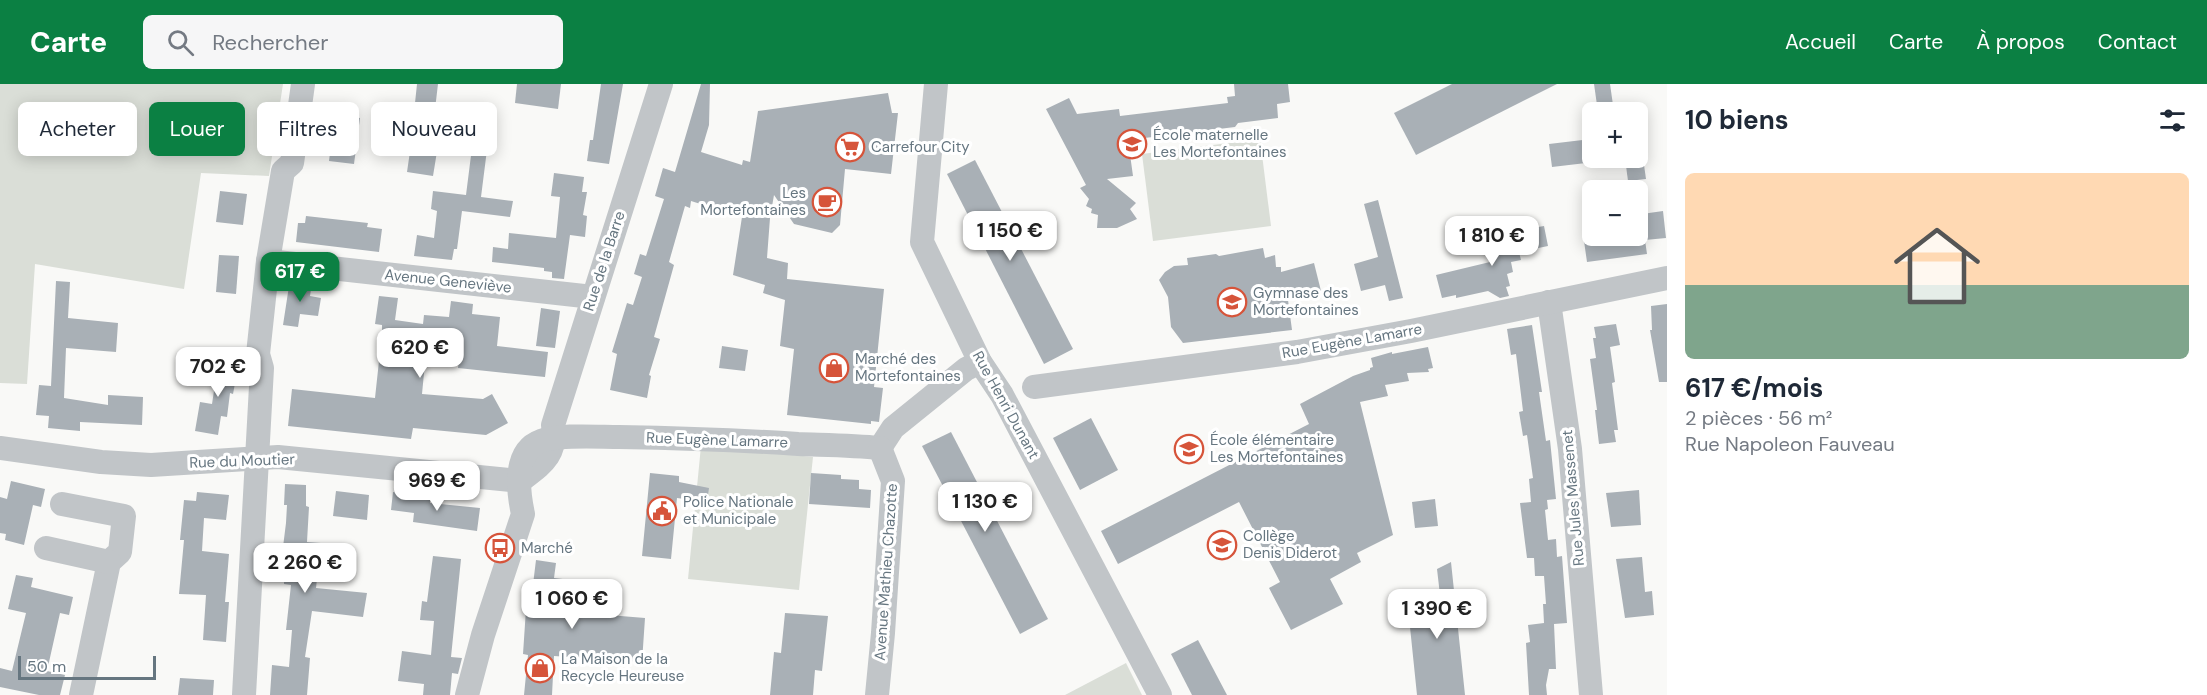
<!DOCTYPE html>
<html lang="fr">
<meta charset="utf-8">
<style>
body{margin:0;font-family:"DM Sans",sans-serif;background:#f6f6f7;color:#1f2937;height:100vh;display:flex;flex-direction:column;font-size:22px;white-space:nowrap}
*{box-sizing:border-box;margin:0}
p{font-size:20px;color:#747a83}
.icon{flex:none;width:33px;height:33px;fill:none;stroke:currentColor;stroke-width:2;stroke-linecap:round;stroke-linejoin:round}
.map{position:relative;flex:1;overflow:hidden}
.details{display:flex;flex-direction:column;background:#fff;width:540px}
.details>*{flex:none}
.top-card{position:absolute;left:18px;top:18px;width:570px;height:54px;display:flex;gap:12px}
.tools{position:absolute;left:1582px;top:18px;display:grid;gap:12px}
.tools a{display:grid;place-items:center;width:66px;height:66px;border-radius:9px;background:#fff;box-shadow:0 3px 15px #0003;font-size:30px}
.scale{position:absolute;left:18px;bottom:15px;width:138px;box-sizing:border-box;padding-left:6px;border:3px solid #667680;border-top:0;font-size:16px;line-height:21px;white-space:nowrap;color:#667680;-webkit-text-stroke:4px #fff;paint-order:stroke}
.price{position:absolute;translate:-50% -51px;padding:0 14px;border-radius:12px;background:#fff;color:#222;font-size:20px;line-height:39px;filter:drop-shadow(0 2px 3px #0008)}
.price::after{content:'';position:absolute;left:50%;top:36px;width:18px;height:14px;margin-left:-9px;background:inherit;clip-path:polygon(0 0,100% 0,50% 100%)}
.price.active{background:#0b8043;color:#fff}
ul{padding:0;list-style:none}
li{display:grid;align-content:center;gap:12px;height:318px;padding:0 18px}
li+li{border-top:2px solid #e0e1e3}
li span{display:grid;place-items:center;height:186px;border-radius:9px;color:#555}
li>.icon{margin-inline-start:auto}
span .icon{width:108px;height:108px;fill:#fffc;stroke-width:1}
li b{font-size:26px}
h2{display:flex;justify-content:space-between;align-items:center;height:72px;padding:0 18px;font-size:26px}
.chip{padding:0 21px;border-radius:9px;background:#fff;box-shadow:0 3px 15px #0003;font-size:21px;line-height:54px}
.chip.active{background:#0b8043;color:#fff}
header{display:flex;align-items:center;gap:36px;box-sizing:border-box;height:84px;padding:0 30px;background:#0b8043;color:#fff}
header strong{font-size:28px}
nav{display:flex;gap:33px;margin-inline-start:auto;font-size:21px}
.search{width:420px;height:54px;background:#f6f6f7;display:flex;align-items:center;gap:15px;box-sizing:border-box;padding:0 21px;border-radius:9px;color:#747a83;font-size:22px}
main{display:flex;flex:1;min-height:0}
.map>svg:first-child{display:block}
.green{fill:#daded7}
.building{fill:#a9b0b6}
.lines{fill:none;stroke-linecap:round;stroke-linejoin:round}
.minor{stroke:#c1c5c8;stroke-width:24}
.labels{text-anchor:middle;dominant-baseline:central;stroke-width:6;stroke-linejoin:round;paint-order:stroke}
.poi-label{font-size:15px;fill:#667680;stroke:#fff;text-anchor:start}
.street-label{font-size:15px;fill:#667680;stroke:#fff}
</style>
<header>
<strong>Carte</strong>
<div class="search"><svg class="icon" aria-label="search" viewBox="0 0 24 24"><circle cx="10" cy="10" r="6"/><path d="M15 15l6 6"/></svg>Rechercher</div>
<nav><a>Accueil</a><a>Carte</a><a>À propos</a><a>Contact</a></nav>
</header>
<main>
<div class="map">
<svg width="1667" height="611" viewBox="0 0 1667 611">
<rect width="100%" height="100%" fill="#f9f9f7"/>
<g class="green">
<path d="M0 0H283L269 92 201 89 184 205 35 180 27 300 0 299Z"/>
<path d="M1260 55 1271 142 1153 157 1142 70Z"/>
<path d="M701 362 813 373 799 506 688 495Z"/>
<path d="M1126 579 1142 611H1065Z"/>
</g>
<g class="building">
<path d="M417 0H438L433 42 441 43 433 92 407 88 417 19H415Z"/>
<path d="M517 0H561L558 25 515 19Z"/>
<path d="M601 0H623L609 80 587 77 590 56H593Z"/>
<path d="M701 0H710L709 41 701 68 742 81 743 76 750 78 758 27 888 9 892 29H898L891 90 845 85 840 141 832 149 794 140 774 111 770 134 767 174 788 179 787 195 884 205 874 303 883 304 879 338 871 337V340L787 331 794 265 780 262 785 216 763 209 765 201 733 191 742 133 691 117 690 124 685 122 669 178 674 181 654 253 660 255 649 291 651 292 647 314 610 306 617 270 612 268 627 219 633 221 642 193 634 190 640 170 646 172 664 115 655 112 663 84 675 88Z"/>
<path d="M1234 0H1288L1290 18 1277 20 1278 34 1238 39 1235 43 1128 56 1133 92 1107 95 1136 119 1130 125 1137 135 1117 144H1097L1098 131 1091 129 1092 125 1086 122 1089 115 1080 104 1086 101 1046 25 1069 14 1077 30 1119 25 1120 32 1228 19 1227 13 1235 12Z"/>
<path d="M1452 0H1557L1416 71 1394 29Z"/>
<path d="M1594 0H1610L1614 28H1598Z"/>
<path d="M335 30 360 34 354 80 329 77Z"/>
<path d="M476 32 491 34 481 113 513 117 510 133 462 127 457 165H454L452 176 414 172 417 151 434 154 437 127 431 125 433 107 466 111Z"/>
<path d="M1591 55 1593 69 1585 71 1586 79 1552 83 1549 60Z"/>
<path d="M1625 74H1643L1646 95 1628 97Z"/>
<path d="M975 76 1073 265 1044 280 947 90Z"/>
<path d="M554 89 584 93 582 108H587L583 131 587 132 585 153 570 151 564 195 552 194V188L544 187V184L492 178 493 163 508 165 509 149 556 154 560 113 551 112Z"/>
<path d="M220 107 247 110 243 141 216 138Z"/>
<path d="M1378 116 1403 214 1389 217 1385 201 1361 207 1354 180 1378 173 1364 120Z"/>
<path d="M1663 127 1666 154 1645 156 1647 170 1587 178 1584 157 1603 154V152H1645L1642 130Z"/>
<path d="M306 132 368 139 367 143 382 145 379 168 296 158 298 139H305Z"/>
<path d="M1544 142 1548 162 1519 168 1521 176 1511 178 1513 188 1507 190 1510 202 1506 203 1509 212 1500 214 1488 207 1456 214V211L1442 214 1436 191 1490 178 1488 166 1507 162 1504 149Z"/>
<path d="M1263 164 1265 174 1275 171 1276 183H1281V188L1314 179 1321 207 1288 216 1292 246 1183 259 1171 243 1168 213 1159 196 1165 188 1174 182 1188 181 1187 174 1216 170 1219 172Z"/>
<path d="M219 171 239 172 236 210 216 208Z"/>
<path d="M296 196 312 198 310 212 321 214 318 232 300 230 298 243 283 241 289 202 295 203Z"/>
<path d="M56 197 70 198 68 234 118 239 116 268 66 264 64 314 108 321V311L143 313 142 341 80 338V347L48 344 49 332 36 331 39 301 51 302Z"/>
<path d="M379 212 398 214 395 236 423 240 424 231 449 233 451 217 473 220 472 230 500 233 497 262 548 268 545 293 458 284 461 261 427 258 422 310 483 315 492 310 508 339 486 351 413 344 411 355 288 342 292 305 375 314 382 249V241L375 240Z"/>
<path d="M1667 220V298H1659L1650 246H1652L1651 222Z"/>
<path d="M541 224 560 227 555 264 536 262Z"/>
<path d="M1616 240 1620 261 1610 263 1615 298 1612 299 1618 346H1614L1616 358 1599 360 1595 326H1597L1590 275 1596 274 1593 254H1596L1594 243Z"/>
<path d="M1532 241 1542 308H1539L1546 357 1550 356 1556 415 1547 416 1548 425 1545 426 1548 456 1556 455 1557 473 1562 472 1567 539 1554 540 1556 585H1549L1546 601 1547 611H1529L1526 559 1530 558 1528 541 1544 539 1543 520H1546L1544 492H1535L1534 474H1527L1520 419 1531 418 1529 395 1533 394 1527 351 1523 352 1519 328 1523 327 1516 270 1511 271 1507 245Z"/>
<path d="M722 262 748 266 745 287 719 284Z"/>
<path d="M1428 263 1433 284 1428 285 1429 288 1407 289 1409 297 1385 301 1388 312 1360 318 1393 451 1357 469 1361 478 1330 495 1343 520 1291 546 1269 504 1280 498 1239 418 1118 480 1101 447 1309 340 1300 320 1353 292 1370 286V284L1373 283 1371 274 1392 268V270Z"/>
<path d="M219 274 239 278 233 310 230 309 227 333 221 332 218 351 195 347 200 318 212 320Z"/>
<path d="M1091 334 1118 386 1080 406 1053 354Z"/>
<path d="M951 348 1048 535 1020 550 922 362Z"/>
<path d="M650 389 679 392V398L709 404 707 418 677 414 671 475 642 472Z"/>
<path d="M811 389 841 391V395L859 396V405L871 406 870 424 809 420Z"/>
<path d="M11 397 45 405 41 423 33 421 24 461 5 456 6 450 0 449V413L7 415Z"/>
<path d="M285 400 306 401V422L309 423 307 458 321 459 316 504 367 509 363 533 312 527 305 573 310 574 307 611H270L272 581 289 583 292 546H286L291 501 284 500V479H281L286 439 287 421H284Z"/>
<path d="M1639 406 1641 441 1611 443 1606 409Z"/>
<path d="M336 407 369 411 367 436 333 432Z"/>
<path d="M197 408 229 411 226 436 204 434 202 467 229 470 225 518H229L226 558 203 556 206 511 179 510 184 456H180L184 416 196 417Z"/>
<path d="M393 408 416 411 415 414 430 416V419L480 424 477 447 413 438 414 429 391 426Z"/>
<path d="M1435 415 1438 442 1415 444 1412 418Z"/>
<path d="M433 472 461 475 451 573 462 574 458 590 452 589 450 611H423L424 600 398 597 402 567 431 571 434 537 420 536 422 517 427 518Z"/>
<path d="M1642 473 1645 508 1652 507 1654 531 1625 534 1616 475Z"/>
<path d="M536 476 556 479 554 494 589 498 584 529 645 534 642 578 554 572 552 611H524L528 571 523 570 526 525H530Z"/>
<path d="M1451 478 1465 611H1417L1407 514 1440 511 1437 485Z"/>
<path d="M16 491 33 494 31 503 73 513 69 531 60 529 47 587 65 591 60 611H39L0 603V584L12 587 26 529 8 525Z"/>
<path d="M785 529 828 532 822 587 815 586 813 611H770L774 568 781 569Z"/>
<path d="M1198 556 1227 611H1192L1171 570Z"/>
<path d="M180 594 214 596 213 611H178Z"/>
</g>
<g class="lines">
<g class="minor">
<path d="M936 0 922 158 980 278 1002 311 1160 611"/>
<path d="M268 177 593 213"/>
<path d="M1549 218 1570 365 1591 611"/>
<path d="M1034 303 1297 268 1411 247 1667 194"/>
<path d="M0 364 101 378 151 381 278 373 520 397C542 380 557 372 553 341L661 0"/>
<path d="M880 364 893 344 966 285 980 278"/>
<path d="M62 420 124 432 120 468 109 478 81 611"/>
<path d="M46 464 109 478"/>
<path d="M244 611 262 284 258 270 268 177 283 87 292 79 303 0"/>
<path d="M467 611 483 551 523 430C518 407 513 367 541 357 559 350 599 353 619 353 679 354 738 356 798 360 825 361 853 361 880 364"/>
<path d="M877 611 883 549 893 397 880 364"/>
</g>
</g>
<defs>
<g id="school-ring" transform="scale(1.5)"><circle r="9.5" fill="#fff" stroke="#d6543a" stroke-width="1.5"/><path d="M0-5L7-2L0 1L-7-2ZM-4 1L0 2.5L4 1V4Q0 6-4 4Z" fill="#d6543a"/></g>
<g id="supermarket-ring" transform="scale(1.5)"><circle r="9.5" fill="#fff" stroke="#d6543a" stroke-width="1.5"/><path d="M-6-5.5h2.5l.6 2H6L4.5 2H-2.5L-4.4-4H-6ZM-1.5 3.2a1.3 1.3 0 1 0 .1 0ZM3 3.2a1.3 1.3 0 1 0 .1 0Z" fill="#d6543a"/></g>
<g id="cafe-ring" transform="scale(1.5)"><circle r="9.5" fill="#fff" stroke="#d6543a" stroke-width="1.5"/><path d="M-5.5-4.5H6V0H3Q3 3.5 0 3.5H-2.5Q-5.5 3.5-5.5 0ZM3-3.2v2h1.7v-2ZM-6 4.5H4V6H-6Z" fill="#d6543a"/></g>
<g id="shop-ring" transform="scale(1.5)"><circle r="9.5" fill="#fff" stroke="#d6543a" stroke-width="1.5"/><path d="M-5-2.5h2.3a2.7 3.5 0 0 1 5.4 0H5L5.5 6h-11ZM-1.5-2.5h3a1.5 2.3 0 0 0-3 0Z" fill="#d6543a"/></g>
<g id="civic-ring" transform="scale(1.5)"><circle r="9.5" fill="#fff" stroke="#d6543a" stroke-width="1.5"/><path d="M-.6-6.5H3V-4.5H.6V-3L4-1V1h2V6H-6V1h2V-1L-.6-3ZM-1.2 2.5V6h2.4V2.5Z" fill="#d6543a"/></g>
<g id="bus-ring" transform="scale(1.5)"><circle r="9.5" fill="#fff" stroke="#d6543a" stroke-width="1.5"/><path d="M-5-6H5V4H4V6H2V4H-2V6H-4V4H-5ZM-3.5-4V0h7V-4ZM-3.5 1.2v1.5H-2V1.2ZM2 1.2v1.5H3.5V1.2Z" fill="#d6543a"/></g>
</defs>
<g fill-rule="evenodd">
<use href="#school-ring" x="1132" y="60"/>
<use href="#supermarket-ring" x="850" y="63"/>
<use href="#cafe-ring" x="827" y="118"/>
<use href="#school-ring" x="1232" y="218"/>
<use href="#shop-ring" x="834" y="284"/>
<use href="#school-ring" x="1189" y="365"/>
<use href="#civic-ring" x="662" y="427"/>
<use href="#school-ring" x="1222" y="461"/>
<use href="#bus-ring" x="500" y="464"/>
<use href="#shop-ring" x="540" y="584"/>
</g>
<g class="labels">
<g class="poi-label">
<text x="1153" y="51">École maternelle<tspan x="1153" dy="17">Les Mortefontaines</tspan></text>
<text x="871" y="63">Carrefour City</text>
<text x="806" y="109" text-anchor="end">Les<tspan x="806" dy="17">Mortefontaines</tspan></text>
<text x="1253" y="209">Gymnase des<tspan x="1253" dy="17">Mortefontaines</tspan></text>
<text x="855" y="275">Marché des<tspan x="855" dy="17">Mortefontaines</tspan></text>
<text x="1210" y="356">École élémentaire<tspan x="1210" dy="17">Les Mortefontaines</tspan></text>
<text x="683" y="418">Police Nationale<tspan x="683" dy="17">et Municipale</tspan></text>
<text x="1243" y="452">Collège<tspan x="1243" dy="17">Denis Diderot</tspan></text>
<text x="521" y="464">Marché</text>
<text x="561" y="575">La Maison de la<tspan x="561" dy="17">Recycle Heureuse</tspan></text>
</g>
<g class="street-label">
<text transform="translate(604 177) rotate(-72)">Rue de la Barre</text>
<text transform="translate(448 197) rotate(6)">Avenue Geneviève</text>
<text transform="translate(1352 257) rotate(-10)">Rue Eugène Lamarre</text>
<text transform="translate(1006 321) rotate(61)">Rue Henri Dunant</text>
<text transform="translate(717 356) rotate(2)">Rue Eugène Lamarre</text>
<text transform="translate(242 377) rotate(-2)">Rue du Moutier</text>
<text transform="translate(1573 414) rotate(-95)">Rue Jules Massenet</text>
<text transform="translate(886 488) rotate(-86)">Avenue Mathieu Chazotte</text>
</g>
</g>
</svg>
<div class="tools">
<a>+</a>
<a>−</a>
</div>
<div class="scale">50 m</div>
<b class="price" style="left:1010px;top:178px">1 150 €</b>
<b class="price" style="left:1492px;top:183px">1 810 €</b>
<b class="price active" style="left:300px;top:219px">617 €</b>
<b class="price" style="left:420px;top:295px">620 €</b>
<b class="price" style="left:218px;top:314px">702 €</b>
<b class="price" style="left:437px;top:428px">969 €</b>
<b class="price" style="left:985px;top:449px">1 130 €</b>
<b class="price" style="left:305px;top:510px">2 260 €</b>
<b class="price" style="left:572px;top:546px">1 060 €</b>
<b class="price" style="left:1437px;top:556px">1 390 €</b>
<div class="top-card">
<a class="chip">Acheter</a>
<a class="chip active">Louer</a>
<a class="chip">Filtres</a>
<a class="chip">Nouveau</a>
</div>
</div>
<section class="details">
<h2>10 biens<svg class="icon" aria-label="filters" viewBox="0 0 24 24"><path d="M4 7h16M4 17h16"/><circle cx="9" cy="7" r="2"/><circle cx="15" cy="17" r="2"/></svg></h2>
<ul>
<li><span style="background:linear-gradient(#ffd9b3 60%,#7fa58c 0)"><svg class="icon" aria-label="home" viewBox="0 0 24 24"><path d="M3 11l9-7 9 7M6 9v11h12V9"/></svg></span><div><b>617 €/mois</b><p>2 pièces · 56 m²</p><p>Rue Napoleon Fauveau</p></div></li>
</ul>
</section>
</main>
